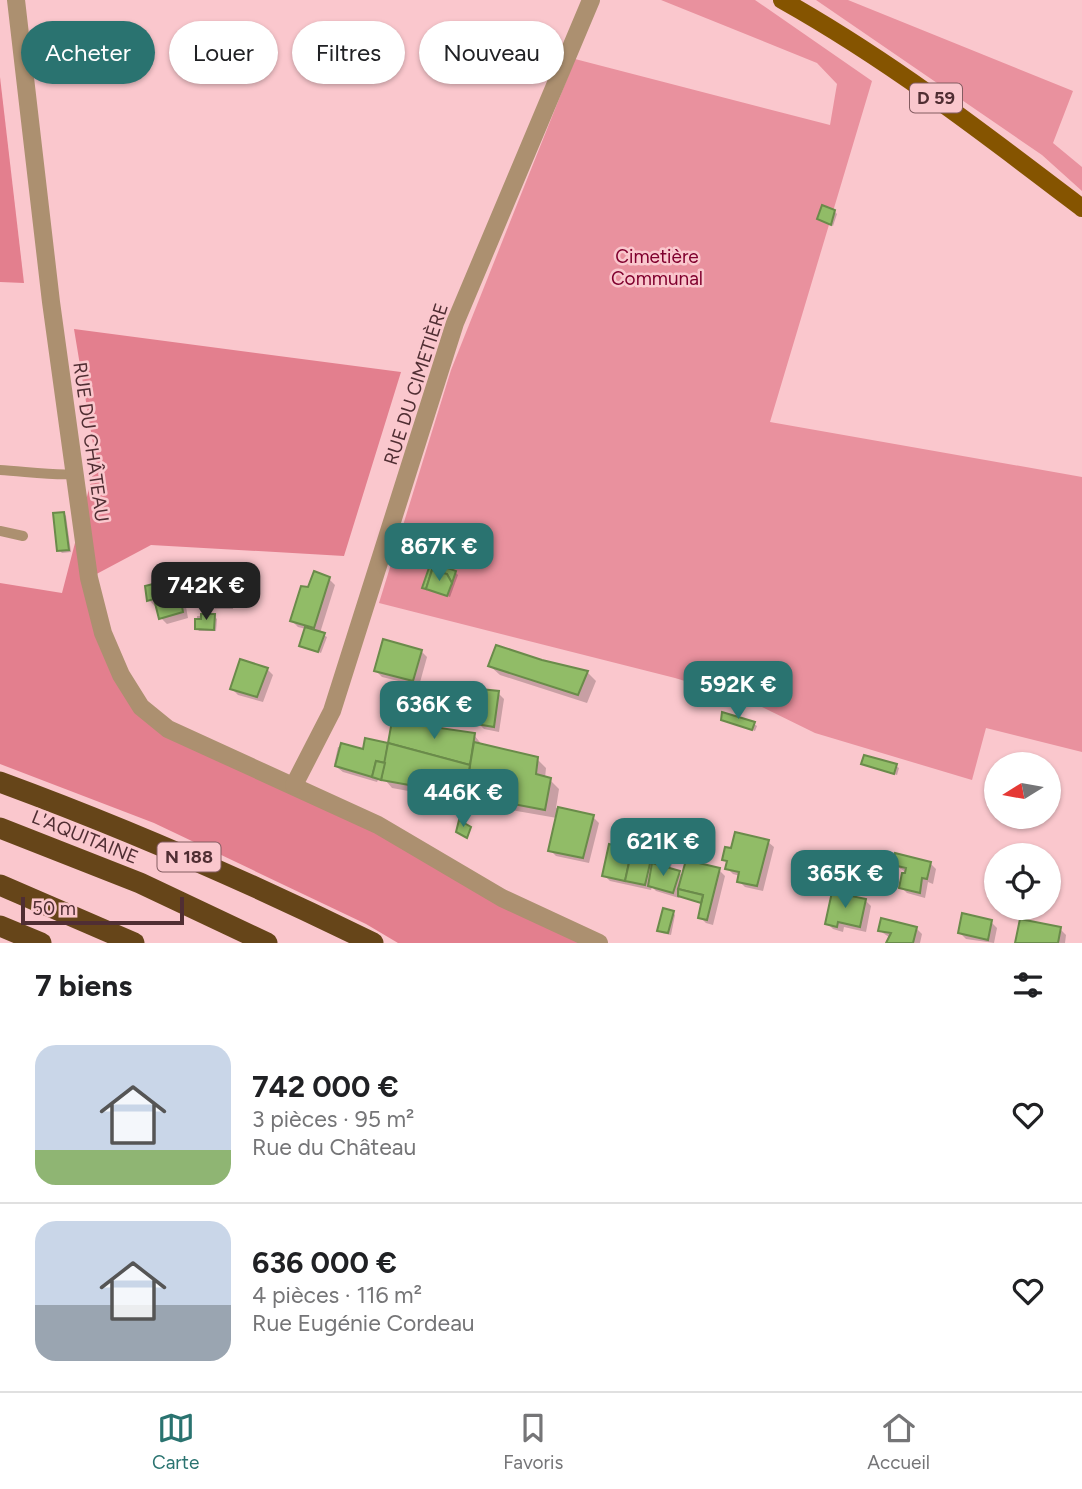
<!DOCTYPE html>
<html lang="fr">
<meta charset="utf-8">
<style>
body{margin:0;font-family:Figtree,sans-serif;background:#f2f2f2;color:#202124;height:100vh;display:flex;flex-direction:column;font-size:26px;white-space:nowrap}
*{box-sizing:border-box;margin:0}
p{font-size:23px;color:#757577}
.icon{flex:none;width:38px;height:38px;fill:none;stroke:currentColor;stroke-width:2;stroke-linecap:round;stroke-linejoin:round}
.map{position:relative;height:943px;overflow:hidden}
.sheet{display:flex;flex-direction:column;background:#fff;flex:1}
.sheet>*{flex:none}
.guide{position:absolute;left:21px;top:21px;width:700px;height:63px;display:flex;gap:14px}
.needle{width:46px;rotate:259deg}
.controls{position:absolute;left:984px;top:752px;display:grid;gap:14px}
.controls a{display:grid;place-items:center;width:77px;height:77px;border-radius:50%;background:#fff;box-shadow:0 2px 5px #0004;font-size:35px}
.scale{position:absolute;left:21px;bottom:18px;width:163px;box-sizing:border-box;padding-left:7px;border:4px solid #502e33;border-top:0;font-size:19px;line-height:24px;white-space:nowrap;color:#502e33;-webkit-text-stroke:5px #fac7cd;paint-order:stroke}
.price{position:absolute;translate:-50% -60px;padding:0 16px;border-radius:14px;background:#2a7370;color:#fff;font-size:23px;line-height:46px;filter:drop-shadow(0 2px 4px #0008)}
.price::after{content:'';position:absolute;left:50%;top:42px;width:21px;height:16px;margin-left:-10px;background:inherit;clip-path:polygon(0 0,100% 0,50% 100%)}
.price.current{background:#222;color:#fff}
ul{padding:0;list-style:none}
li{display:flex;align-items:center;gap:21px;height:175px;padding:0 35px}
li+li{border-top:2px solid #e0e0e0}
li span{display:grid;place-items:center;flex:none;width:196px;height:140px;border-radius:21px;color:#555}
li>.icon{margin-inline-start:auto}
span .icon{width:84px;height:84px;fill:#fffc;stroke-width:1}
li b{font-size:30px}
h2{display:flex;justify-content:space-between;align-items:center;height:84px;padding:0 35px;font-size:30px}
.chip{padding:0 24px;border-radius:32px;background:#fff;box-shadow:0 2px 5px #0004;font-size:24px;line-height:63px}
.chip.current{background:#2a7370;color:#fff}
.dock{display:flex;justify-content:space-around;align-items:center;height:98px;border-top:2px solid #e0e0e0;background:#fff;font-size:19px;color:#757577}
.dock a{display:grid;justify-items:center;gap:4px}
.dock .current{color:#2a7370}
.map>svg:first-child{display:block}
.green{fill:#e9919e}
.forest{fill:#e37f8e}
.shadow{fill:#0003}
.building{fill:#91bc67;stroke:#6a8b4a;stroke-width:2}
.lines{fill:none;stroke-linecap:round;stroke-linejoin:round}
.service{stroke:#ac9070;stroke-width:10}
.minor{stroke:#ac9070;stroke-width:18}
.primary{stroke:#855400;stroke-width:18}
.motorway{stroke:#664519;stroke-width:21}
.labels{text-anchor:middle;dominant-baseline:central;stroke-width:5;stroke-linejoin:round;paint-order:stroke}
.shield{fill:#fac7cd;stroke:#835c61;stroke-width:2}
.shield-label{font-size:18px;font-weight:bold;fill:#502e33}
.park-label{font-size:19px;fill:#80002e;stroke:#fac7cd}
.street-label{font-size:19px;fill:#502e33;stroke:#fac7cd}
</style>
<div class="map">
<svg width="1082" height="943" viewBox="0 0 1082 943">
<rect width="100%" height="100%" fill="#fac7cd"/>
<g class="green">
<path d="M661 0H755L872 81 770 422 1082 477V752L986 728 972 780 815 733 748 700 675 678 379 603 451 370 575 59 830 125 837 84 817 63Z"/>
<path d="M816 0H848L1073 91 1053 143 1082 167V191L1042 155Z"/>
</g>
<g class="forest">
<path d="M0 77 24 283 0 282Z"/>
<path d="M74 329 401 372 344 556 151 545 89 578 141 707 599 943H398L366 924 154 823 0 764V583L62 593 96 462Z"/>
</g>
<g class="shadow">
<path d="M834 211 837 214 833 226 819 219Z"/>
<path d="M64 514 66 516 71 552 62 553 59 550Z"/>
<path d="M455 572 458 575 450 597 424 587Z"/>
<path d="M219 578 221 581 219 603 228 604 231 587 234 589 233 609H215L213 606Z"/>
<path d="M329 579 335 585 320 633 327 637 321 653 301 645 306 629 298 627 292 621 309 589Z"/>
<path d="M176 580 182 585 188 618 167 624 161 618 157 605 155 606 149 600Z"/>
<path d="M197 616H214L217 619 216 631H199L197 628Z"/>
<path d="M421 651 427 657 419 686 382 677 376 671Z"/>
<path d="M541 661 587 672 596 681 587 703 500 675 490 666Z"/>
<path d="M267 669 273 675 263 702 238 695 232 689Z"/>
<path d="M498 693 504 699 499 732 484 729 478 723Z"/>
<path d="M722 719 754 724 757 726 755 731Z"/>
<path d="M474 735 483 746 537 759 546 768 545 778 550 780 559 789 556 808 593 817 599 823 589 863 556 856 550 850 557 818 465 802 464 806 460 805 458 800 392 788 386 781 378 780 377 782 343 772 334 765 338 747 364 751 389 745Z"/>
<path d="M863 763 896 766 899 768 897 775Z"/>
<path d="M676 839 678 842 670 870 679 872 683 877 719 870 725 876 713 925 706 923 700 917 703 904 680 896 679 898 656 891 652 887 651 890 610 881 604 875 651 856 654 859Z"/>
<path d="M768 842 774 847 763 891 745 887 739 881 740 876 733 874 727 868 728 863 724 859 732 850Z"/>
<path d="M930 863 936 869 933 884 928 882 925 898 907 893 901 887 904 871 895 865Z"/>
<path d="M835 887 846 889 848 892 847 897 865 900 871 906 866 932 844 927 843 932 833 929 827 923Z"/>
<path d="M673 912 675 915 671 935 662 933 659 930Z"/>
<path d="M991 922 997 928 994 943 966 939 960 933Z"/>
<path d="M916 928 922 934 920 943H888L889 937 880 931Z"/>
<path d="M1060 929 1066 935 1065 943H1016Z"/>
</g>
<g class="building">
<path d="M822 205 835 210 831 225 817 219Z"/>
<path d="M64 512 69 550 57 551 53 513Z"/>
<path d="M431 562 456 571 452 583 447 574 432 570 426 589 422 588Z"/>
<path d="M432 570 447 574 452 583 447 596 426 589Z"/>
<path d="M314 571 330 577 314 628 290 621 301 586 308 587Z"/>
<path d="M212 576 220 577 217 601 227 602 230 578 232 577 231 607H211Z"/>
<path d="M177 578 183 612 159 619 154 599 147 601 145 586Z"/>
<path d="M201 614H215L214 630 195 629V619H201Z"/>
<path d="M305 627 325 633 318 652 299 646Z"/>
<path d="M383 639 422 650 413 681 374 671Z"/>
<path d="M496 645 542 660 588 671 578 695 488 666Z"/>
<path d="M240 659 268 668 257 697 230 689Z"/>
<path d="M480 689 499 691 494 727 476 724Z"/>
<path d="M722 712 755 722 752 730 721 720Z"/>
<path d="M392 721 475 733 470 765 388 743Z"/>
<path d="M365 738 388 743 385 763 376 761 372 777 335 766 341 743 363 749Z"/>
<path d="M474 742 538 757 536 774 551 778 545 810 465 795Z"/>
<path d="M388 743 470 765 465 795 381 780Z"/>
<path d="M864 755 897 764 894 774 861 764Z"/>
<path d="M376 761 385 763 381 780 372 777Z"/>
<path d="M558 807 594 815 583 858 548 851Z"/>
<path d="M459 820 471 827 467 838 456 832Z"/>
<path d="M735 832 769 840 757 886 737 882 739 872 725 869 727 861 722 860 725 847 731 848Z"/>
<path d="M658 834 677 838 668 868 652 863Z"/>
<path d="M609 844 632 849 625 881 602 876Z"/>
<path d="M632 849 652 855 645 885 625 881Z"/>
<path d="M895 853 931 862 927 879 922 878 920 893 899 888 902 873H905L906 868 893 865Z"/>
<path d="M686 860 720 868 707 920 698 918 703 895 678 889Z"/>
<path d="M652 863 680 871 673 893 648 886Z"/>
<path d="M678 889 703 895 701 903 678 896Z"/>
<path d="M832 892 866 899 860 927 838 922 837 927 825 924Z"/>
<path d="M663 908 674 911 668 933 657 931Z"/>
<path d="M962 913 992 920 988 940 958 933Z"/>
<path d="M881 918 917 927 913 943H886L891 933 878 931Z"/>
<path d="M1020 919 1061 927 1058 943H1015Z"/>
</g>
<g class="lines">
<g class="service">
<path d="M0 470C22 471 54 476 75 474"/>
<path d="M0 531 23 536"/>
</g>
<g class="minor">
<path d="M16 0 51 302 89 578 103 633 121 675 141 707 168 729 378 825 502 898 599 943"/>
<path d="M294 785 332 711 455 323 591 0"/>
</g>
<path class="primary" d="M782 0C889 60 985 134 1082 208"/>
<g class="motorway">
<path d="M0 782C128 829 251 883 373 943"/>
<path d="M0 828 140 883 267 943"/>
<path d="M0 885 134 943"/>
<path d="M0 926 41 943"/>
</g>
</g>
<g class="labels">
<g class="shield">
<rect x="910" y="83.5" width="52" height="29" rx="5"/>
<rect x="157.5" y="842.5" width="63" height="29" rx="5"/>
</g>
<g class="shield-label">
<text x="936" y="98">D 59</text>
<text x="189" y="857">N 188</text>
</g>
<g class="park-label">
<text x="657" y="256">Cimetière<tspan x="657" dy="22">Communal</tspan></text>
</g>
<g class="street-label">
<text transform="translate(416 384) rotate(-72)">RUE DU CIMETIÈRE</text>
<text transform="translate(91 442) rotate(82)">RUE DU CHÂTEAU</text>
<text transform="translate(85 837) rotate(22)">L'AQUITAINE</text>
</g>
</g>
</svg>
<div class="controls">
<a><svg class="needle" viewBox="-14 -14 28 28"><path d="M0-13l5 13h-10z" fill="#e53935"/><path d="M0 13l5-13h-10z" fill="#757577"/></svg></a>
<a><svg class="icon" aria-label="locate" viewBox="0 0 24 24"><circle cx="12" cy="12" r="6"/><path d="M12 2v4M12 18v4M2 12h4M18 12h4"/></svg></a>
</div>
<div class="scale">50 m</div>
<b class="price" style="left:439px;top:583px">867K €</b>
<b class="price current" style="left:206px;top:622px">742K €</b>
<b class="price" style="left:738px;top:721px">592K €</b>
<b class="price" style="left:434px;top:741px">636K €</b>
<b class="price" style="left:463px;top:829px">446K €</b>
<b class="price" style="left:663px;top:878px">621K €</b>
<b class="price" style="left:845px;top:910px">365K €</b>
<div class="guide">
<a class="chip current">Acheter</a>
<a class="chip">Louer</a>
<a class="chip">Filtres</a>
<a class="chip">Nouveau</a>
</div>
</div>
<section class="sheet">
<h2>7 biens<svg class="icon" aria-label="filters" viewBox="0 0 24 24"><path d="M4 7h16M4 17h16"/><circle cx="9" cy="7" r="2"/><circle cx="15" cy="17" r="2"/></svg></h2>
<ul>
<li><span style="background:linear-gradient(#c9d6e8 75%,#8fb573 0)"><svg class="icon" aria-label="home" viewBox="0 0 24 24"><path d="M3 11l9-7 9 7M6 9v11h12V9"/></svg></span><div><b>742 000 €</b><p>3 pièces · 95 m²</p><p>Rue du Château</p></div><svg class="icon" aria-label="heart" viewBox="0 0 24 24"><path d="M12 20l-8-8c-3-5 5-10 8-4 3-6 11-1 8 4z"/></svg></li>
<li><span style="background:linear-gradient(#c9d6e8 60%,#9aa5b1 0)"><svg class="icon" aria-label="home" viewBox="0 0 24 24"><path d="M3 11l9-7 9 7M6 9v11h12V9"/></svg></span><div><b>636 000 €</b><p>4 pièces · 116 m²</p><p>Rue Eugénie Cordeau</p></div><svg class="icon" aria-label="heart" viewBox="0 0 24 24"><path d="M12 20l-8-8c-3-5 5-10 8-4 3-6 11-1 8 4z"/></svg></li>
</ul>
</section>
<nav class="dock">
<a class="current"><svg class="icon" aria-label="map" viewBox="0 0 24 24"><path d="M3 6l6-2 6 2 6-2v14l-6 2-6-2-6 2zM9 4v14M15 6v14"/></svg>Carte</a>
<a><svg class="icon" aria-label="saved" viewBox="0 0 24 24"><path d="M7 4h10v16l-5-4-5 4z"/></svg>Favoris</a>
<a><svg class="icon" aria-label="home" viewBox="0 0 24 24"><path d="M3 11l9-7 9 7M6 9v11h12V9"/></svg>Accueil</a>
</nav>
